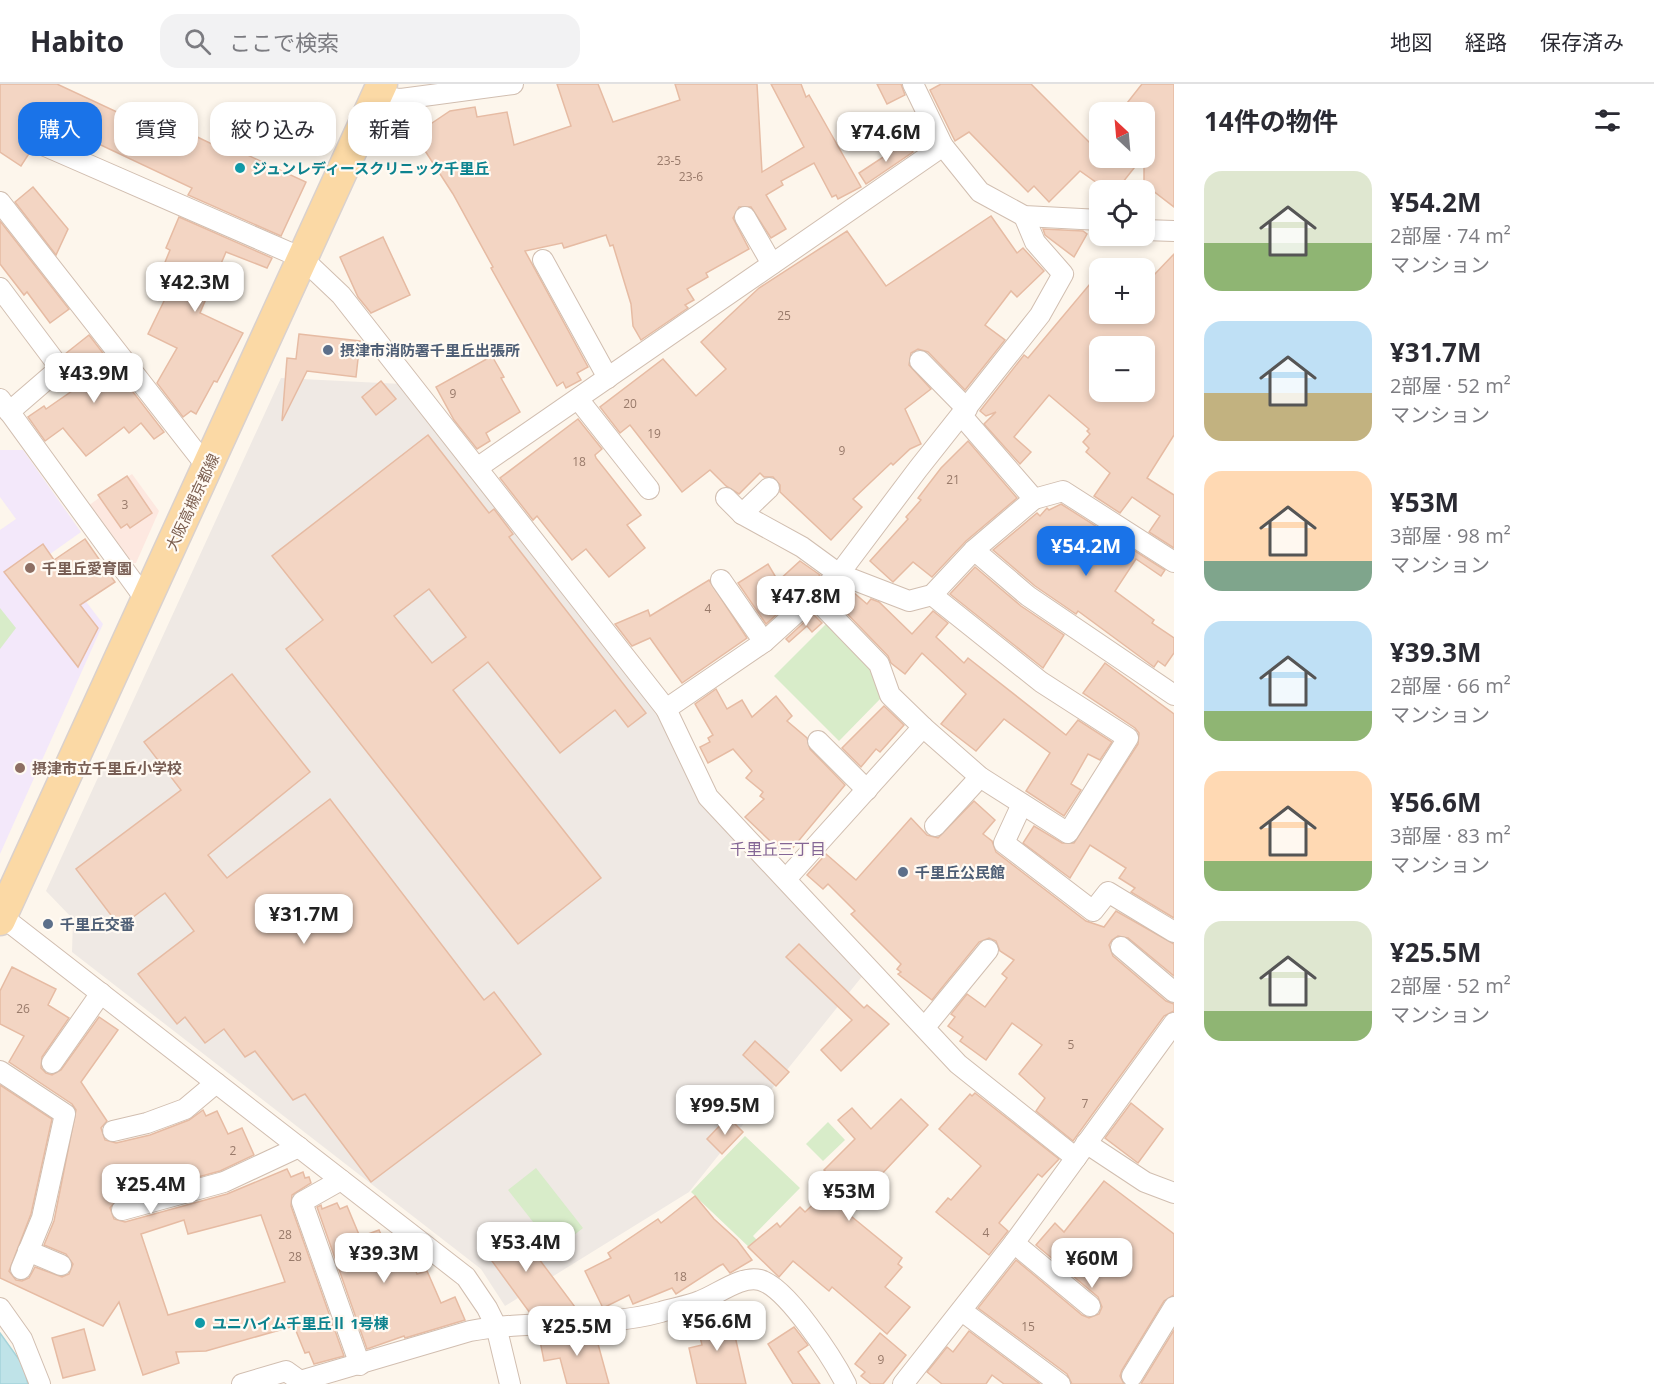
<!DOCTYPE html>
<html lang="ja">
<meta charset="utf-8">
<style>
body{margin:0;font-family:"Open Sans","Noto Sans JP",sans-serif;background:#f2f2f3;color:#2b2b33;height:100vh;display:flex;flex-direction:column;font-size:22px;white-space:nowrap}
*{box-sizing:border-box;margin:0}
p{font-size:20px;color:#7c7c81}
.icon{flex:none;width:33px;height:33px;fill:none;stroke:currentColor;stroke-width:2;stroke-linecap:round;stroke-linejoin:round}
.map{position:relative;flex:1;overflow:hidden}
.drawer{display:flex;flex-direction:column;background:#fff;width:480px}
.drawer>*{flex:none}
.banner{position:absolute;left:18px;top:18px;width:570px;height:54px;display:flex;gap:12px}
.needle{width:39px;rotate:334deg}
.controls{position:absolute;left:1089px;top:18px;display:grid;gap:12px}
.controls a{display:grid;place-items:center;width:66px;height:66px;border-radius:12px;background:#fff;box-shadow:0 3px 9px #0003;font-size:30px}
.price{position:absolute;translate:-50% -51px;padding:0 14px;border-radius:12px;background:#fff;color:#222;font-size:20px;line-height:39px;filter:drop-shadow(0 2px 3px #0008)}
.price::after{content:'';position:absolute;left:50%;top:36px;width:18px;height:14px;margin-left:-9px;background:inherit;clip-path:polygon(0 0,100% 0,50% 100%)}
.price.current{background:#1a73e8;color:#fff}
ul{padding:0;list-style:none}
li{display:flex;align-items:center;gap:18px;height:150px;padding:0 30px}
li span{display:grid;place-items:center;flex:none;width:168px;height:120px;border-radius:18px;color:#555}
li>.icon{margin-inline-start:auto}
span .icon{width:72px;height:72px;fill:#fffc;stroke-width:1}
li b{font-size:26px}
h2{display:flex;justify-content:space-between;align-items:center;height:72px;padding:0 30px;font-size:26px}
.pill{padding:0 21px;border-radius:18px;background:#fff;box-shadow:0 3px 9px #0003;font-size:21px;line-height:54px}
.pill.current{background:#1a73e8;color:#fff}
header{display:flex;align-items:center;gap:36px;box-sizing:border-box;height:84px;padding:0 30px;background:#fff;border-bottom:2px solid #e1e1e2}
header strong{font-size:28px}
nav{display:flex;gap:33px;margin-inline-start:auto;font-size:21px}
.search{width:420px;height:54px;background:#f2f2f3;display:flex;align-items:center;gap:15px;box-sizing:border-box;padding:0 21px;border-radius:18px;color:#7c7c81;font-size:22px}
main{display:flex;flex:1;min-height:0}
.map>svg:first-child{display:block}
.commercial{fill:#fde8e0}
.industrial{fill:#efe9e4}
.education{fill:#f3e8fa}
.green{fill:#d8ecc9}
.water{fill:#bfe3e8;stroke:#a5d3da;stroke-width:1.5}
.building{fill:#f3d5c3;stroke:#e6bba3;stroke-width:1.5;fill-rule:evenodd}
.lines{fill:none;stroke-linecap:round;stroke-linejoin:round}
.minor-casing{stroke:#d1beb0;stroke-width:22}
.primary-casing{stroke:#dad1cd;stroke-width:33}
.minor{stroke:#fff;stroke-width:20}
.primary{stroke:#fbd9a5;stroke-width:30}
.culture-dot{fill:#0f9aa8;stroke:#fffaf3;stroke-width:2}
.service-dot{fill:#5c6f8a;stroke:#fffaf3;stroke-width:2}
.education-dot{fill:#8d6e63;stroke:#fffaf3;stroke-width:2}
.labels{text-anchor:middle;dominant-baseline:central;stroke-width:4.5;stroke-linejoin:round;paint-order:stroke}
.number-label{font-size:12px;fill:#987a6a}
.culture-label{font-size:15px;font-weight:bold;fill:#0d838f;stroke:#fffaf3;text-anchor:start}
.service-label{font-size:15px;font-weight:bold;fill:#4e5e75;stroke:#fffaf3;text-anchor:start}
.street-label{font-size:15px;fill:#7a5c4d;stroke:#fffaf3}
.education-label{font-size:15px;font-weight:bold;fill:#785e54;stroke:#fffaf3;text-anchor:start}
.neighbourhood-label{font-size:16px;fill:#846695;stroke:#fffaf3}
</style>
<header>
<strong>Habito</strong>
<div class="search"><svg class="icon" aria-label="search" viewBox="0 0 24 24"><circle cx="10" cy="10" r="6"/><path d="M15 15l6 6"/></svg>ここで検索</div>
<nav><a>地図</a><a>経路</a><a>保存済み</a></nav>
</header>
<main>
<div class="map">
<svg width="1174" height="1300" viewBox="0 0 1174 1300">
<rect width="100%" height="100%" fill="#fdf6ec"/>
<path class="commercial" d="M132 390 159 427 136 479H129L88 422Z"/>
<path class="industrial" d="M281 294 402 300 659 631 699 717 864 890 689 1108 505 1222 481 1185 72 868 73 835 46 807Z"/>
<path class="education" d="M0 366H23L81 448 50 470 103 540 0 770V446L16 435 0 413Z"/>
<g class="green">
<path d="M0 524 16 544 0 565Z"/>
<path d="M826 540 877 590 882 613 839 657 774 592Z"/>
<path d="M828 1038 845 1056 823 1077 806 1060Z"/>
<path d="M745 1052 800 1104 753 1152 759 1158 752 1166 691 1108Z"/>
<path d="M536 1084 583 1144 555 1166 508 1106Z"/>
</g>
<path class="water" d="M0 1249 23 1281 28 1300H0Z"/>
<g class="building">
<path d="M0 0H57L134 36 139 25 216 62 229 35 254 46 243 69 306 98 281 152 188 111 192 104 50 37 43 48 34 46 25 53 24 60 30 68 21 82 0 68Z"/>
<path d="M557 0H598L613 38 680 16 675 0H757L762 88 804 63 771 0H801L806 13 809 11 861 103 838 115 836 111 832 113 814 79 781 97 783 101 766 111 786 145 771 154 751 123H739L733 134 749 165 706 189 708 193 687 205 694 216 685 221 688 224 641 256 633 242 631 220 613 161 610 162 606 151 564 164 562 159 525 167 588 283 577 289 581 296 566 304 563 298 557 302 491 184 493 183 453 110 409 42 424 33 429 41 450 27 475 23 477 33 507 28 514 61 571 42Z"/>
<path d="M877 0H901L905 11 887 20Z"/>
<path d="M941 0H1031L1100 69V74H1142L1119 103 1114 99 1107 106 1080 87 1049 118 1034 102 1028 108 969 48 955 57 930 6Z"/>
<path d="M1142 0H1174V123L1144 100V28H1120Z"/>
<path d="M906 58 913 68 866 100 859 89Z"/>
<path d="M33 103 68 145 56 171 15 118Z"/>
<path d="M991 132 1017 169 1023 164 1044 187 1017 213 1011 207 985 241 1005 256 965 306 928 268 918 265 911 269 909 281 931 305 905 325 921 360 910 365 893 381 891 379 853 415 862 423 831 456 780 408V401L773 393H764L760 389 739 410 726 402 710 386 682 408 630 341 620 349 600 323 663 275 696 312 726 285 701 258 759 204 847 147 886 202Z"/>
<path d="M179 133 272 174 267 184 226 168 200 229 243 249 217 298 214 297 196 330 191 327 183 333 157 299 177 264 148 250 165 215 152 210 170 166 166 164Z"/>
<path d="M0 137 69 225 50 239 27 208 24 211 0 180Z"/>
<path d="M1043 145 1083 147 1087 150 1074 173 1045 151Z"/>
<path d="M383 153 410 211 371 229 358 213 340 173Z"/>
<path d="M1174 170V351L1147 394 1174 411V464L1149 448 1160 432 1132 413 1120 429 1094 412 1110 389 1086 368 1089 364 1083 358 1090 350 1087 347 1089 345 1049 311 1014 353 1031 368 1020 380 984 340 996 328 986 332 980 327 1024 271 1028 274 1100 188V230H1144V185L1153 192ZM1100 262H1144V308H1100Z"/>
<path d="M299 250 360 257 356 293 307 287 282 337 287 274 296 275Z"/>
<path d="M89 251 164 348 154 355 141 339 129 349 124 343 86 372 63 344 45 357 28 333 44 322 46 325 82 300 76 292 80 288 65 270Z"/>
<path d="M492 272 504 293 501 294 520 328 486 349 490 357 477 365 454 336 436 303Z"/>
<path d="M381 297 396 315 376 331 362 313Z"/>
<path d="M578 335 602 365 595 371 596 374 641 431 627 441 645 464 609 493 586 465 572 476 537 432 533 436 500 394Z"/>
<path d="M428 351 489 429 494 425 513 450 509 453 646 629 628 643 615 626 560 669 488 578 453 606 601 794 518 860 286 565 323 536 272 472ZM429 505 466 553 432 579 394 532Z"/>
<path d="M968 357 1017 414 966 457 932 493 913 478 893 498 870 477 908 435 906 433 921 416 918 414 941 384Z"/>
<path d="M127 392 152 429 130 444 127 440 121 444 98 411Z"/>
<path d="M1061 420 1165 486 1161 492 1136 475 1115 507 1154 536 1152 539 1174 554V569L1165 582 1158 577 1154 583 1078 527 1076 530 1035 502 993 466 1037 429 1040 432 1047 424 1049 426Z"/>
<path d="M85 455 115 498 80 521 98 544 78 583 4 488 43 460 54 476Z"/>
<path d="M800 477 820 491 766 540 738 499 768 480 778 497Z"/>
<path d="M975 483 1021 522 1064 551 1043 584 950 510Z"/>
<path d="M709 496 747 554 682 599 650 554 632 562 615 540 648 526 650 532Z"/>
<path d="M842 504 854 509 867 520 871 515 879 518 912 550 933 527 948 539 936 553 964 579 968 574 1066 651 1078 636 1112 658 1100 676 1088 670 1071 700 1081 706 1064 732 1026 707 1050 669 1004 635 976 667 941 640 966 610 922 569 905 590 891 579 888 572 831 513Z"/>
<path d="M813 530 822 539 812 548 807 542 789 558 786 555Z"/>
<path d="M1105 579 1174 630V834L1131 808 1135 804 1119 794 1126 784 1090 761 1070 794 1023 759 1034 742 1062 759H1074L1138 660 1139 649 1135 644 1083 609Z"/>
<path d="M232 590 310 688 208 771 227 794 330 715 484 916 494 908 541 970 371 1098 305 1010 293 1016 255 967 245 973 224 945 205 959 185 933 177 940 138 890 194 847 165 809 120 843 76 785 181 706 144 658Z"/>
<path d="M716 605 727 625 742 616 752 633 776 612 792 632 787 637 807 654 810 665 845 701 786 772 745 733 764 715 760 712 763 708 746 694 752 687 733 665 708 679 700 663 710 658 708 654 713 651 695 620Z"/>
<path d="M884 622 904 641 880 668 876 665 861 683 842 664Z"/>
<path d="M974 717 995 736 983 750 992 757 996 768 1086 837 1104 843 1116 827 1174 860V892L1128 854 1118 852 1112 856 1109 861 1113 872 1166 917 1174 920V927L1164 932 1073 1057 1036 1027 1045 1014 1019 990 1042 961 1012 939 986 976 960 957 963 953 948 942 955 933 951 930 967 910 985 923 1007 894 1002 890 1014 876 1000 867 996 857 989 854 979 858 932 916 898 890 901 888 897 885 901 880 851 830 855 827 828 800 823 805 807 791 826 770 856 796 911 734 927 751 938 754Z"/>
<path d="M799 860 864 924 867 921 889 940 841 987 821 966 852 936 786 873Z"/>
<path d="M12 883 56 905 48 921 69 934 42 973 41 984 46 989 52 991 61 986 99 933 118 946 81 998 107 1037 101 1044 105 1056 116 1059 150 1051 189 1036 203 1026 206 1032 217 1027 228 1050 242 1044 254 1071 220 1087 118 1115 110 1124 114 1135 125 1138 227 1110 287 1085 291 1093 303 1088 305 1094 309 1093 311 1099 292 1111 291 1122 344 1272 314 1280 309 1268 305 1269 294 1242 206 1267 176 1268 179 1279 143 1291 119 1218 103 1242 0 1194V1001L52 1035 31 1130 9 1187 16 1196 22 1197 29 1194 35 1183 62 1193 69 1190 73 1180 66 1170 44 1161 54 1137 76 1026 72 1020 9 978 24 952 0 940V907ZM261 1131 285 1198 168 1231 141 1150 184 1136 188 1150Z"/>
<path d="M755 957 789 988 776 1002 743 971Z"/>
<path d="M975 1009 1059 1075 1042 1093 1038 1090 999 1139 1008 1147 989 1171 936 1128 948 1114 951 1116 981 1082 939 1045 970 1010 972 1012Z"/>
<path d="M901 1015 928 1041 846 1128 902 1174 898 1180 902 1183 885 1203 910 1223 887 1250 832 1203 829 1207 793 1177 779 1193 748 1163 777 1139 780 1143 800 1123 805 1128 837 1098 824 1086 855 1055 838 1036 852 1024 871 1045Z"/>
<path d="M1131 1019 1163 1045 1138 1079 1105 1054Z"/>
<path d="M728 1033 743 1048 722 1070 707 1055Z"/>
<path d="M1104 1097 1174 1150V1211L1164 1217 1122 1286 1120 1292 1124 1300H1072L1067 1290 978 1224 1016 1176 1082 1231 1089 1234 1099 1230 1102 1223 1098 1213 1036 1161 1055 1139 1064 1148Z"/>
<path d="M695 1112 714 1135 737 1156 752 1176 730 1189 723 1180 719 1182 676 1210 672 1204 633 1220 629 1211 603 1224 585 1187 611 1174 608 1169 658 1135 661 1139Z"/>
<path d="M337 1119 340 1125 347 1122 360 1153 379 1146 383 1155 388 1154 396 1174 409 1169 417 1190 427 1187 441 1219 455 1213 465 1236 405 1254 404 1252 367 1265 317 1123 321 1121 322 1125Z"/>
<path d="M512 1139 578 1227 530 1229 481 1162Z"/>
<path d="M729 1226 746 1300H697L689 1264 702 1261 697 1241 702 1240 700 1233Z"/>
<path d="M794 1243 808 1261 798 1268 820 1300H793L768 1260Z"/>
<path d="M84 1245 95 1286 63 1294 52 1254Z"/>
<path d="M1174 1246V1300H1141L1142 1298Z"/>
<path d="M969 1247 1040 1300H1004L992 1291 986 1300H942L927 1288 947 1263 953 1268Z"/>
<path d="M880 1249 906 1271 883 1300H871L861 1292 865 1288 855 1280Z"/>
<path d="M595 1250 601 1258 598 1260 609 1300H567L560 1274 544 1277 539 1252Z"/>
</g>
<g class="lines">
<g class="minor-casing">
<g id="minor">
<path d="M913 0 943 62 980 108 1024 132 1100 136"/>
<path d="M376 13 401 15 513 0"/>
<path d="M36 58 302 174 341 211 666 625 708 713 958 980 1076 1074"/>
<path d="M0 118 208 384"/>
<path d="M745 133 772 180"/>
<path d="M1144 146 1174 147"/>
<path d="M543 176 608 294"/>
<path d="M0 204 60 284 9 328"/>
<path d="M920 277 967 325"/>
<path d="M0 315 146 516"/>
<path d="M578 315 649 405"/>
<path d="M477 384 943 62"/>
<path d="M726 414 742 430 802 463 839 490 909 517 932 511 974 466 1034 415 962 332"/>
<path d="M1034 415 1063 407 1174 478"/>
<path d="M742 430 769 404"/>
<path d="M974 466 1028 512 1174 611"/>
<path d="M721 496 764 558"/>
<path d="M814 513 879 580 890 611 923 643 980 693 1068 749 1128 654 1041 598 932 511"/>
<path d="M666 625 764 558 839 490 918 385 1040 231 1063 190 1035 158 1024 132"/>
<path d="M818 657 867 706"/>
<path d="M1022 720 1004 759 1093 827 1108 808 1174 848"/>
<path d="M935 742 980 693"/>
<path d="M786 795 923 643"/>
<path d="M0 831 466 1193 487 1224 496 1242 510 1300"/>
<path d="M1121 863 1174 908"/>
<path d="M925 943 988 866"/>
<path d="M52 979 101 909"/>
<path d="M0 987 65 1030 42 1134 21 1185"/>
<path d="M113 1047 147 1039 185 1025 216 999"/>
<path d="M1086 1059 1145 1098 1174 1109"/>
<path d="M341 1096 302 1118 360 1281"/>
<path d="M122 1126 224 1098 299 1063"/>
<path d="M1014 1159 1090 1222"/>
<path d="M28 1167 61 1181"/>
<path d="M0 1224 22 1255 40 1300"/>
<path d="M962 1227 1060 1300"/>
<path d="M1132 1292 1174 1223"/>
<path d="M242 1300 286 1287 300 1297 470 1247C533 1235 599 1245 661 1228 674 1224 688 1222 700 1217 717 1211 741 1191 760 1196 787 1203 833 1275 846 1300"/>
<path d="M903 1300 1014 1159 1174 939"/>
</g>
</g>
<g class="primary-casing">
<path id="primary" d="M0 836 382 0"/>
</g>
<use href="#minor" class="minor"/>
<use href="#primary" class="primary"/>
</g>
<g class="culture-dot">
<circle cx="240" cy="84" r="6"/>
<circle cx="200" cy="1239" r="6"/>
</g>
<g class="service-dot">
<circle cx="328" cy="266" r="6"/>
<circle cx="903" cy="788" r="6"/>
<circle cx="48" cy="840" r="6"/>
</g>
<g class="education-dot">
<circle cx="30" cy="484" r="6"/>
<circle cx="20" cy="684" r="6"/>
</g>
<g class="labels">
<g class="number-label">
<text x="669" y="76">23-5</text>
<text x="691" y="92">23-6</text>
<text x="784" y="231">25</text>
<text x="453" y="309">9</text>
<text x="630" y="319">20</text>
<text x="654" y="349">19</text>
<text x="842" y="366">9</text>
<text x="579" y="377">18</text>
<text x="953" y="395">21</text>
<text x="125" y="420">3</text>
<text x="708" y="524">4</text>
<text x="23" y="924">26</text>
<text x="1071" y="960">5</text>
<text x="1085" y="1019">7</text>
<text x="233" y="1066">2</text>
<text x="986" y="1148">4</text>
<text x="285" y="1150">28</text>
<text x="295" y="1172">28</text>
<text x="680" y="1192">18</text>
<text x="1028" y="1242">15</text>
<text x="881" y="1275">9</text>
</g>
<g class="culture-label">
<text x="252" y="84">ジュンレディースクリニック千里丘</text>
<text x="212" y="1239">ユニハイム千里丘Ⅱ 1号棟</text>
</g>
<g class="service-label">
<text x="340" y="266">摂津市消防署千里丘出張所</text>
<text x="915" y="788">千里丘公民館</text>
<text x="60" y="840">千里丘交番</text>
</g>
<g class="street-label">
<text transform="translate(192 418) rotate(-65)">大阪高槻京都線</text>
</g>
<g class="education-label">
<text x="42" y="484">千里丘愛育園</text>
<text x="32" y="684">摂津市立千里丘小学校</text>
</g>
<g class="neighbourhood-label">
<text x="778" y="765">千里丘三丁目</text>
</g>
</g>
</svg>
<div class="controls">
<a><svg class="needle" viewBox="-14 -14 28 28"><path d="M0-13l5 13h-10z" fill="#e53935"/><path d="M0 13l5-13h-10z" fill="#7c7c81"/></svg></a>
<a><svg class="icon" aria-label="locate" viewBox="0 0 24 24"><circle cx="12" cy="12" r="6"/><path d="M12 2v4M12 18v4M2 12h4M18 12h4"/></svg></a>
<a>+</a>
<a>−</a>
</div>
<b class="price" style="left:886px;top:79px">¥74.6M</b>
<b class="price" style="left:195px;top:229px">¥42.3M</b>
<b class="price" style="left:94px;top:320px">¥43.9M</b>
<b class="price current" style="left:1086px;top:493px">¥54.2M</b>
<b class="price" style="left:806px;top:543px">¥47.8M</b>
<b class="price" style="left:304px;top:861px">¥31.7M</b>
<b class="price" style="left:725px;top:1052px">¥99.5M</b>
<b class="price" style="left:151px;top:1131px">¥25.4M</b>
<b class="price" style="left:849px;top:1138px">¥53M</b>
<b class="price" style="left:526px;top:1189px">¥53.4M</b>
<b class="price" style="left:384px;top:1200px">¥39.3M</b>
<b class="price" style="left:1092px;top:1205px">¥60M</b>
<b class="price" style="left:717px;top:1268px">¥56.6M</b>
<b class="price" style="left:577px;top:1273px">¥25.5M</b>
<div class="banner">
<a class="pill current">購入</a>
<a class="pill">賃貸</a>
<a class="pill">絞り込み</a>
<a class="pill">新着</a>
</div>
</div>
<section class="drawer">
<h2>14件の物件<svg class="icon" aria-label="filters" viewBox="0 0 24 24"><path d="M4 7h16M4 17h16"/><circle cx="9" cy="7" r="2"/><circle cx="15" cy="17" r="2"/></svg></h2>
<ul>
<li><span style="background:linear-gradient(#dfe7d0 60%,#8fb573 0)"><svg class="icon" aria-label="home" viewBox="0 0 24 24"><path d="M3 11l9-7 9 7M6 9v11h12V9"/></svg></span><div><b>¥54.2M</b><p>2部屋 · 74 m²</p><p>マンション</p></div></li>
<li><span style="background:linear-gradient(#bfe0f5 60%,#c2b280 0)"><svg class="icon" aria-label="home" viewBox="0 0 24 24"><path d="M3 11l9-7 9 7M6 9v11h12V9"/></svg></span><div><b>¥31.7M</b><p>2部屋 · 52 m²</p><p>マンション</p></div></li>
<li><span style="background:linear-gradient(#ffd9b3 75%,#7fa58c 0)"><svg class="icon" aria-label="home" viewBox="0 0 24 24"><path d="M3 11l9-7 9 7M6 9v11h12V9"/></svg></span><div><b>¥53M</b><p>3部屋 · 98 m²</p><p>マンション</p></div></li>
<li><span style="background:linear-gradient(#bfe0f5 75%,#8fb573 0)"><svg class="icon" aria-label="home" viewBox="0 0 24 24"><path d="M3 11l9-7 9 7M6 9v11h12V9"/></svg></span><div><b>¥39.3M</b><p>2部屋 · 66 m²</p><p>マンション</p></div></li>
<li><span style="background:linear-gradient(#ffd9b3 75%,#8fb573 0)"><svg class="icon" aria-label="home" viewBox="0 0 24 24"><path d="M3 11l9-7 9 7M6 9v11h12V9"/></svg></span><div><b>¥56.6M</b><p>3部屋 · 83 m²</p><p>マンション</p></div></li>
<li><span style="background:linear-gradient(#dfe7d0 75%,#8fb573 0)"><svg class="icon" aria-label="home" viewBox="0 0 24 24"><path d="M3 11l9-7 9 7M6 9v11h12V9"/></svg></span><div><b>¥25.5M</b><p>2部屋 · 52 m²</p><p>マンション</p></div></li>
</ul>
</section>
</main>
